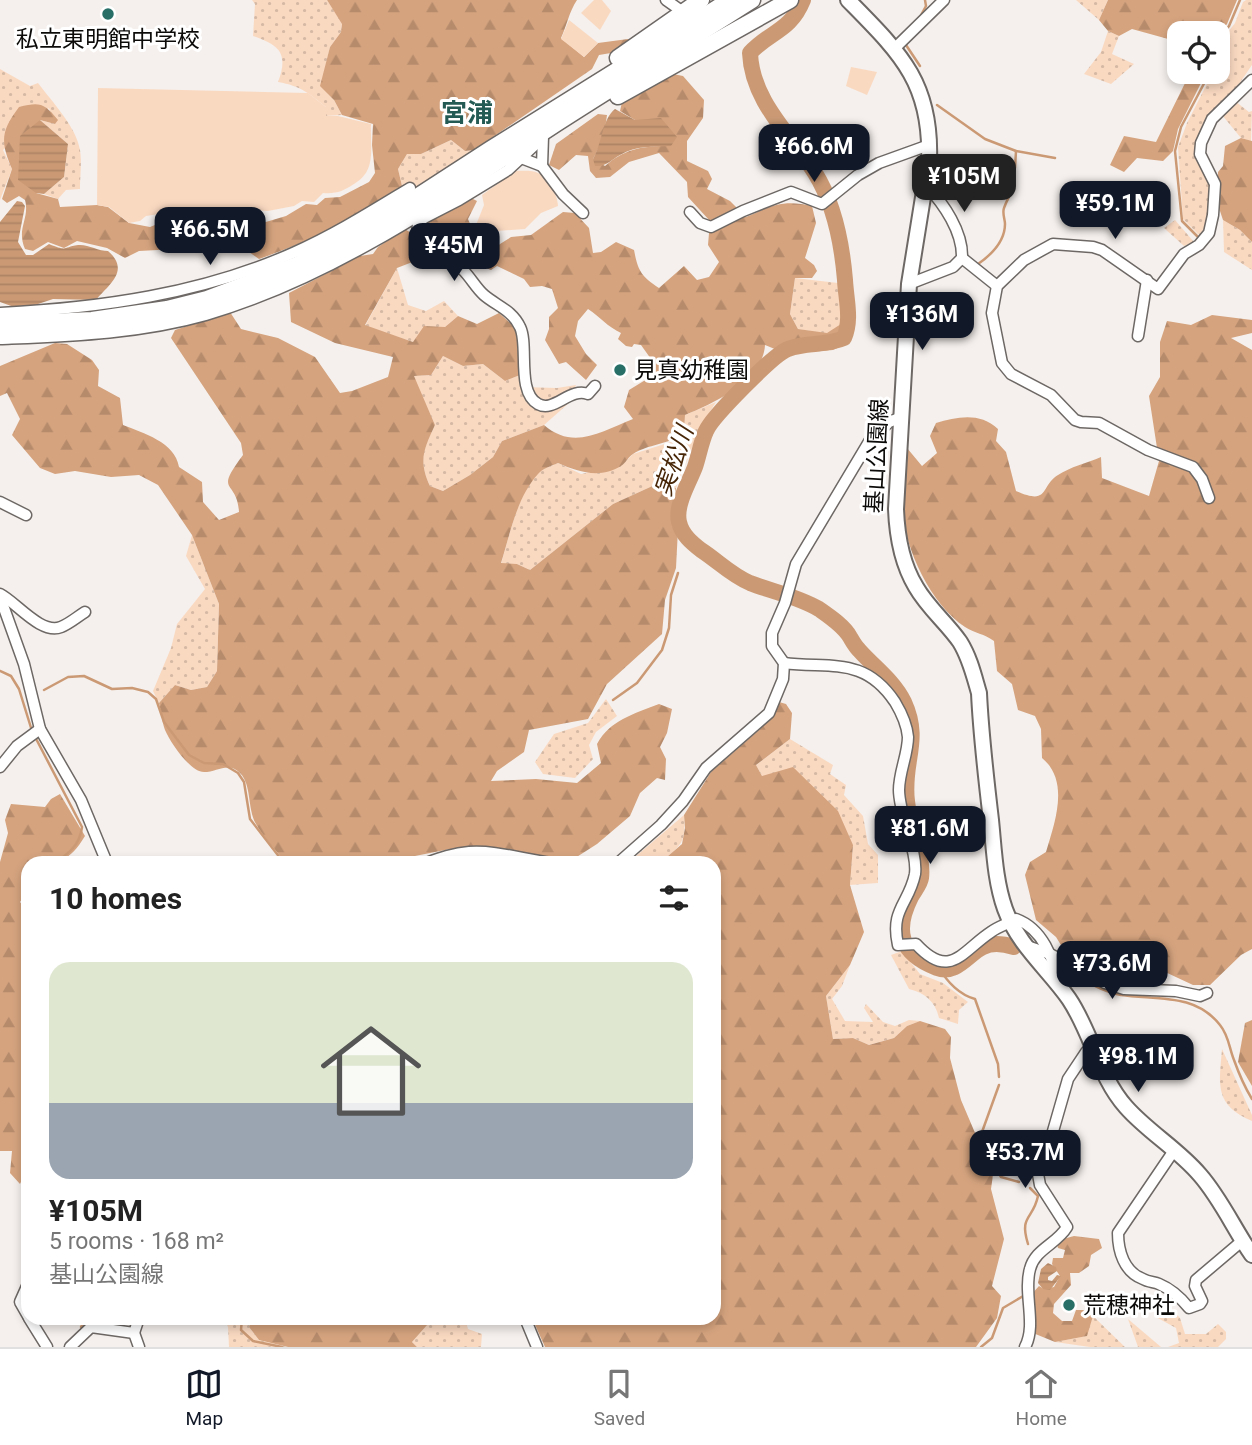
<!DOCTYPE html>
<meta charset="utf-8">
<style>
body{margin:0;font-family:Roboto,"Noto Sans JP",sans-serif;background:#f6f6f6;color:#222;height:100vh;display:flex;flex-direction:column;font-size:26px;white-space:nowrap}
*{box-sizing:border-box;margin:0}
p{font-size:23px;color:#767676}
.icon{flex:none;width:38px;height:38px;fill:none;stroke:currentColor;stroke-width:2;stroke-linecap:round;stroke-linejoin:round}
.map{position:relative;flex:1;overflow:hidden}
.side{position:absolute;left:21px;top:856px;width:700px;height:469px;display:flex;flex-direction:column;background:#fff;border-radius:21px;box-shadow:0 4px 10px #0003}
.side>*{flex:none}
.controls{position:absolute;left:1167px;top:21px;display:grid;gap:14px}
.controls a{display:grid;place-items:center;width:63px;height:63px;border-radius:14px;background:#fff;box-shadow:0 4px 10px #0003;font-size:35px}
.price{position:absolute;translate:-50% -60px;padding:0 16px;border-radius:14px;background:#111827;color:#fff;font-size:23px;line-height:46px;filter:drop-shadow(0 2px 4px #0008)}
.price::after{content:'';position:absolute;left:50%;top:42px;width:21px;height:16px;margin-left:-10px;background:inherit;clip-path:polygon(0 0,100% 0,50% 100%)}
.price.current{background:#222;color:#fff}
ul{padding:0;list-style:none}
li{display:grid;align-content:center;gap:14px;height:371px;padding:0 28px}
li+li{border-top:2px solid #e0e0e0}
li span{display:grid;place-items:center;height:217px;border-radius:21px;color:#555}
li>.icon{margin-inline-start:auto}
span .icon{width:126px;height:126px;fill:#fffc;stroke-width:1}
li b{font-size:30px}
h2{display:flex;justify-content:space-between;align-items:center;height:84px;padding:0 28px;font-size:30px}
.dock{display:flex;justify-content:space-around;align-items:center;height:98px;border-top:2px solid #e0e0e0;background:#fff;font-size:19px;color:#767676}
.dock a{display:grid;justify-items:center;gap:4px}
.dock .current{color:#111827}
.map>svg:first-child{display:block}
.grass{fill:url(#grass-dots)}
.forest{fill:url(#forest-firs)}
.garden{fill:#fad9c1}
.water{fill:url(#water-rules)}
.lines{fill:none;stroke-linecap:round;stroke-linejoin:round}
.stream{stroke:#cb9a75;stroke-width:2.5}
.river{stroke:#cb9a75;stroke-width:16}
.street-casing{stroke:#6d6865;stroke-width:13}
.secondary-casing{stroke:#6d6865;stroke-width:18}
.primary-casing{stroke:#6d6865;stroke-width:19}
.street{stroke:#fff;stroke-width:10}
.secondary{stroke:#fff;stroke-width:14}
.primary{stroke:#fff;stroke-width:16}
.poi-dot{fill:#276f67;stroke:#fff;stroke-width:2.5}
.labels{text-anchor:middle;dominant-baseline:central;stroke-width:6;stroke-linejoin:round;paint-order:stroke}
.poi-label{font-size:23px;fill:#0c0b0a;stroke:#fff;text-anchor:start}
.street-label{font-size:23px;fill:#0c0b0a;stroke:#fff}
.water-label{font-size:24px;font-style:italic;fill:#472608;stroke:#fff}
.quarter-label{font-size:26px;font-weight:bold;fill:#235b54;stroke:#fff}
</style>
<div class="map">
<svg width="1252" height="1347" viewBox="0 0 1252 1347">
<defs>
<pattern id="grass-dots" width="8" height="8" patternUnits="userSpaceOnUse" patternTransform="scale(1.75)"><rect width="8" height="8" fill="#fad9c1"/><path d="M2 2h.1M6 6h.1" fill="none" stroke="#d5b9a4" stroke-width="1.8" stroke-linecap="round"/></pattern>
<pattern id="forest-firs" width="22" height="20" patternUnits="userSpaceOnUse" patternTransform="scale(1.75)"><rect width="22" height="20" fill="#d5a37e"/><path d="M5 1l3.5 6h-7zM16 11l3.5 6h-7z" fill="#b68b6c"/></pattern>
<pattern id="water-rules" width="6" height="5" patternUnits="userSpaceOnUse" patternTransform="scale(1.75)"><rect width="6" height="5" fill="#cb9a75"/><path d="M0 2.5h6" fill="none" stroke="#ad8364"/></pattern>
</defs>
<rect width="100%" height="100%" fill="#f5f0ed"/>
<g class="grass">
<path d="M252 0H327L342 23 341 32 330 47 321 86 334 100 342 115 325 116 326 107C308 93 301 86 278 82 289 53 279 45 253 36L255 4Z"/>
<path d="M1076 0H1108L1099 20Z"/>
<path d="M1246 0H1252V65L1198 144C1209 180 1217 202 1202 238L1183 219 1178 147 1187 123 1211 76 1210 72H1218V45L1235 23 1243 2Z"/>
<path d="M1108 31 1119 36 1112 54 1134 64 1111 84 1084 74 1101 52Z"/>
<path d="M0 69 30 86 38 83C52 102 76 126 80 150 82 162 80 177 80 189L66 190 58 199 44 194 64 177 68 144 40 120 55 124 49 108 3 150 12 169 0 200Z"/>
<path d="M1235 101 1249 112 1252 111 1251 141 1241 138 1222 115Z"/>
<path d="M451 140 465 151 474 150 457 164 412 194 402 186 398 169 407 154H421Z"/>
<path d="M1175 220 1194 242 1184 246 1164 228Z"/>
<path d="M1223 220 1240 230 1252 242V270L1224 252Z"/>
<path d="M397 268 408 305 426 311 444 301 458 316 445 327 413 342 365 326Z"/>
<path d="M795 278 838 283 844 322 827 334 798 329 790 314Z"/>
<path d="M443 356 463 366 483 364 505 381 520 375 524 387 557 388 576 385 569 403 544 425 502 441 493 457 470 475 443 491 430 486C418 460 423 450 435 425L413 376 431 375Z"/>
<path d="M716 402 700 428 676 488 659 483 613 504 530 570 517 564H501C509 537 518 493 538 473 543 468 552 466 558 463L581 474 621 466 633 454 674 441 684 433 685 415Z"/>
<path d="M192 535 219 604 217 671 207 687 191 690 175 685 159 703 153 691 171 648 177 624 205 589 186 556Z"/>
<path d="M606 699 617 716 596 732 589 745 593 759 575 778 543 774 535 762 554 734 588 723Z"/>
<path d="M790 739 833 765 830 774 846 785 844 795 863 816 868 844 878 855V883L850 885 853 845 762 776 756 765Z"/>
<path d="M684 815C686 844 681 845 660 863H628Z"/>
<path d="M902 951 920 974 943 983 968 1002 959 1010 958 1024 939 1018C935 1001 925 993 909 989L891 955Z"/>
<path d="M850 965 842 986 832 999 845 1021 873 1022 864 1008 866 1004 883 1022 895 1026 909 1020 920 1021 907 1026 894 1038 869 1045 853 1038 833 1039 826 996Z"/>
<path d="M1222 1049 1252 1115V1121C1214 1105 1219 1085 1222 1049Z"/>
<path d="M1164 1301 1180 1318 1185 1334H1206L1218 1324 1226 1332V1339L1218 1347H1168L1179 1343 1176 1328 1154 1316Z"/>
<path d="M1093 1316 1125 1347H1090L1055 1342 1086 1336Z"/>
<path d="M224 1318H252L249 1327 259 1340 288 1347H229L228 1327Z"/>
<path d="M427 1318H465L468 1329 482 1334 481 1347H417L412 1342 428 1324Z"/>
<path d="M1128 1319 1161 1347H1138Z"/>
</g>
<g class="forest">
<path d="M327 0H577C569 12 567 25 561 38L584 57 598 43 628 39 633 42 617 52 599 55 592 69 474 150 465 151 451 140 421 154H407L398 169 402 186C387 211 290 248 259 259L249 252 201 241 176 249 139 251 125 258 107 248 77 241 64 248 48 242 33 251 25 249C16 228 30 219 25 200L19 196 7 203 2 199 12 169C0 141 1 131 19 107 40 102 44 103 58 120L55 124 40 120 36 193 58 199 60 207 97 205 108 207 129 223 150 227 182 214 225 221 239 219 259 224 286 216 306 204 317 205 325 198 340 197 369 182 375 173 372 145 373 124 342 115 334 100 320 86 330 47 341 32 342 24Z"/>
<path d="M1108 0H1237L1227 24 1218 34 1180 33 1179 42 1132 29 1119 36 1108 31 1099 20Z"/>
<path d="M1188 72H1204V77L1178 129 1173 151 1163 161 1137 158 1124 172 1110 165 1124 136 1156 142 1189 75Z"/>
<path d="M673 74 683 76 704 100 703 118 687 141V161L708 171 712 179 707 189 730 201 746 217C771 206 783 199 812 206L816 223 805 258 814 265 817 271 812 278H795L790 314 798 329 827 333 844 322 853 327 846 344 833 350 787 354 765 345C763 381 714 403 685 415L684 433C668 445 648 444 633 454 628 457 626 463 621 466 600 479 578 472 558 463 551 466 542 469 538 474 517 497 510 534 501 563L517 564 530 570 613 504 659 483 676 488 673 503 678 529 676 568 665 600 662 634 607 684 588 719 529 730 524 752 497 771 491 781 536 779 577 783 601 763 597 744C610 720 634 714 659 704L672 709 667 733 660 747 666 759 665 780 657 778 640 793 630 816 597 844 572 860 470 848 450 849 415 856 402 863H286C276 850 264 838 256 824 247 808 252 785 240 773 229 761 217 772 204 772 190 772 170 742 165 730 162 722 161 711 159 703L175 685 191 690 207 687 217 671 219 604 192 535 158 485 139 475 111 477 75 471 55 474 40 468 12 435 20 419 7 393 0 396V366L55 343 67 344 92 360 99 370 98 386 120 398 123 425C143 433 175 442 179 467L202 482 203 502 219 520 239 512C237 478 213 495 243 455L241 443 171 338 175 330 230 312 241 329 278 338 315 357 340 393 352 391 388 377 393 357 335 343 291 322 289 293 360 256 373 254 378 247 405 229 420 239 426 222 469 197 477 201 468 219 473 231 469 240 397 268 365 325 413 342 424 326 445 327 458 316 477 324 499 313 516 328 520 375 505 381 483 364 463 366 443 356 431 375 414 376 435 425C424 449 418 460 430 486L443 491 470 475 493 457 502 441 544 425C574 451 602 431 633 419L624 407 629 390 647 379 651 359 641 345 634 344 632 347 626 346 618 339 621 333C608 327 600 317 588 309L578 321 575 336 586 354 597 365 586 380 566 362 559 364 545 340 549 329V317L558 308 552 289 542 286 530 287 524 279 497 266 491 270 486 268 492 251 500 244 511 237 531 235 563 212 575 213 589 228 593 253 601 252 616 242 634 250C638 271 641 276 659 288L684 266 697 280 709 277 719 262 708 245 710 221 688 197 687 182 659 153 629 162 610 177 596 178 590 171 588 156 576 155 559 170 549 165 556 144 598 114 607 115C605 131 601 145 593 159L605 166C623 150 641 146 665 146L656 120H635L620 111 622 102Z"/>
<path d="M1241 138 1252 141V242L1240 230 1223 220 1218 205V172L1223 166 1225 146Z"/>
<path d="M1212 315 1252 320V333L1231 338 1252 350V949L1241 955 1210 985H1193L1163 971 1138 968 1122 978 1108 979 1067 955 1056 937 1036 920 1025 875 1030 862 1046 852C1055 822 1070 781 1042 758L1041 729 1035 716 1018 710 1012 684 997 671 994 641C985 634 974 633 965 627 929 603 902 544 902 501 902 484 905 465 907 448L922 466 937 453 930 436 936 423C957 417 980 412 998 429L996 441 1006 452 1016 491C1050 506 1040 486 1058 475 1070 467 1087 463 1101 457L1102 478 1149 496 1159 461 1149 396 1160 377V342L1167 321 1191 325Z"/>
<path d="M779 702 786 704 792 713 790 739 756 765 762 776 793 767 838 811 853 845 850 885 864 932 850 965 826 996 833 1039 853 1038 869 1045 894 1038 907 1026 920 1021 945 1029 951 1037 950 1058 961 1100 993 1175 991 1189 1004 1239 992 1286 1001 1296 997 1318 976 1347H545L532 1318H714V863H660L682 844 685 828 684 815 711 772 760 729 772 715Z"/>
<path d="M60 794 85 836C68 864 58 863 28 863V890L20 902 28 912V1049L26 1051 28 1057V1167L20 1184 10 1173 12 1151H0V862L8 833 5 820 11 804 45 807 51 799Z"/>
<path d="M1252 1020V1086L1238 1062 1245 1023Z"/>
<path d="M1074 1236 1099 1239 1102 1248 1091 1255 1089 1266 1079 1273H1070L1071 1285 1054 1304 1053 1313 1062 1321H1072L1076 1310H1083L1093 1316 1087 1336 1055 1342 1033 1333 1030 1296 1039 1286 1044 1289 1054 1287 1060 1276 1052 1264 1053 1258H1063L1065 1250 1058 1248 1056 1241Z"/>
<path d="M252 1318H427L428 1324 412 1342 417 1347H288L259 1340 249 1327Z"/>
</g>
<g class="garden">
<path d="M594 0H602L611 11 600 30 581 13Z"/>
<path d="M569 20 598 43 584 57 561 39Z"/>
<path d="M851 67 877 72 867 95 846 86Z"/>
<path d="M98 88 308 93 326 107V116H338L371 124C370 148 377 171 354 184 343 191 337 194 323 193L314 202 302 201 294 206 268 211 205 207 146 216 140 221 129 223 109 207 97 205Z"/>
<path d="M515 171C523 171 532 170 538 173 548 178 558 195 558 206L541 213 525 229 483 232 476 225 484 205 482 195Z"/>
</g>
<g class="water">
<path d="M615 109 635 120 661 118 677 137 671 146C653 147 637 145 620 155 611 160 606 167 595 166L593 159C602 144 602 119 615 109Z"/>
<path d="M40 120 68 144 64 177 44 194 36 193 18 180 20 136Z"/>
<path d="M17 201 22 202 25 206 18 242 26 255H33L49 244C68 252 63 247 78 245 88 244 98 251 108 251 131 271 108 285 96 300L53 299 32 306 14 307 0 302V222Z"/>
<path d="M1048 1263 1056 1267 1057 1271 1048 1277V1280L1052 1281 1057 1275 1061 1276 1050 1290 1043 1289 1038 1283 1041 1269Z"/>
</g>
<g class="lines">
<g class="stream">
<path d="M920 17 926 6 925 0"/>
<path d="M1218 40 1229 26 1240 0"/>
<path d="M906 45 920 66"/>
<path d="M937 105 985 139 1016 151 1055 158"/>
<path d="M1200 239 1182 221 1175 151 1181 127 1208 76 1207 72"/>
<path d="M978 264C991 255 1005 241 1005 224 1005 219 1002 213 1004 208 1010 191 1014 196 1009 176L1015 168 1016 151"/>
<path d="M0 671 11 676 19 689 32 731 82 827C80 845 69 853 55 863"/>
<path d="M44 690 68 677 84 676 112 689 132 688 148 692 156 699 164 722 189 755 204 763 223 764 238 773 244 782 250 819 284 863"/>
<path d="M613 700 637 683 662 650 669 628 671 595 678 573"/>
<path d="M1058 965C1077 976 1099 991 1121 995 1157 1000 1195 993 1220 1025 1229 1036 1229 1048 1234 1060 1239 1074 1244 1086 1252 1099"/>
<path d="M940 969C947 982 960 995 975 999L998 1064 999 1077"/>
<path d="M982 1132 999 1085"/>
<path d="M982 1141 988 1157 1001 1177 1019 1182"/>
<path d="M1028 1244C1019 1215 1033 1220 1038 1196L1030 1188"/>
<path d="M242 1318 241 1330 253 1341 282 1347"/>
<path d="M81 1327 87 1318"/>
<path d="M981 1347 992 1338 1003 1308 1025 1295"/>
</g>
<path class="river" d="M803 0C790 32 770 31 750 53 752 102 791 135 815 173 835 205 842 244 845 280 846 300 852 319 844 338 826 346 806 342 788 349 774 354 712 417 706 431 701 442 699 455 695 467 689 483 675 505 679 522 682 535 692 543 701 550 718 561 731 575 750 583 773 592 797 596 819 609 829 616 844 626 850 637 853 642 855 646 859 650 875 668 893 680 904 702 922 741 902 762 907 801 909 824 924 856 921 878 920 885 914 891 911 897 894 931 900 954 937 968 957 975 968 954 983 947 993 942 1004 944 1014 947"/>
<g class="street-casing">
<g id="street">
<path d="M666 0 683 12"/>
<path d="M895 48 944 0"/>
<path d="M537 143 508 170 459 200 424 218 418 224 417 234C432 255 447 255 463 270 471 278 476 288 484 295 497 306 512 310 520 327 529 345 516 392 538 404 554 413 570 387 588 394L595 386"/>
<path d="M516 156 542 166 543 136"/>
<path d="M542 166 563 194 583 213"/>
<path d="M690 212 700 223 711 227 743 211 791 192 822 204 858 175 879 163 929 145"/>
<path d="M962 258 997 286"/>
<path d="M909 284 953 267 962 258C963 232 944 204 926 185"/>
<path d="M0 313C100 308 201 294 293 253 334 235 372 211 410 188"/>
<path d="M1138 336 1147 280"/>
<path d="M1209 498 1202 479 1193 467 1148 450 1099 423 1081 422 1075 420 1051 395 1011 374 1002 363 992 313 997 286 1024 260 1053 244 1093 247 1102 250 1158 289 1184 254 1199 245 1209 233 1213 215 1215 184 1200 154 1201 143 1212 119 1252 80"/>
<path d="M0 502 26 515"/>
<path d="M0 594C16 602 41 635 61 627 69 624 77 617 85 612"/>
<path d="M0 597 24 664 40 729 81 800 107 863"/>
<path d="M784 663C831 669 864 656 895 702 901 712 907 725 908 737 908 754 899 772 899 790 899 815 918 852 915 874 909 904 890 909 898 945L916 944C950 981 962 951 991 932 999 926 1008 924 1016 919 1043 929 1053 958 1059 984"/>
<path d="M0 767 17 746 40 729"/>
<path d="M426 863C440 858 454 853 469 852 497 850 524 860 552 863"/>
<path d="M618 863 661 825 683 801 706 768 769 713 783 679 784 663 772 646V633L785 603 796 564 870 440 889 422 902 417"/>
<path d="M1027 946 1050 954 1105 983 1124 989 1176 991 1200 996 1207 993"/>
<path d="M1175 1149 1118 1233C1118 1251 1124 1272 1143 1279 1148 1282 1154 1282 1159 1284 1171 1289 1181 1298 1189 1308L1200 1304 1202 1301 1195 1286 1196 1280 1242 1241"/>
<path d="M28 1284 20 1302 28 1316"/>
<path d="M29 1318 47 1347"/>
<path d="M525 1318 537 1347"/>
<path d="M134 1333 139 1347"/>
<path d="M70 1347 91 1327 134 1333 139 1318"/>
<path d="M1025 1347C1037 1325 1023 1293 1030 1269 1035 1249 1057 1244 1067 1227L1040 1185 1038 1174 1047 1152 1068 1079 1086 1052 1093 1045"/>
</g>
</g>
<g class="secondary-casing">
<path id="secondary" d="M848 0C899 52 932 82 929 160L909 284 896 509C897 536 902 564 916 587 928 608 947 623 960 642 970 658 974 676 979 693 981 736 986 778 991 820 994 849 995 881 1005 909 1018 945 1048 969 1069 999 1092 1033 1099 1077 1126 1107 1148 1132 1178 1149 1200 1175 1221 1199 1234 1229 1252 1255"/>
</g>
<g class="primary-casing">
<g id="primary">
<path d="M618 58 701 0"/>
<path d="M618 96 790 0"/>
<path d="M0 322H51L92 320 167 309 207 299 297 265 400 208 491 149 730 0"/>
<path d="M0 336C69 333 138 331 205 312 329 276 438 200 546 130 614 86 683 44 752 0"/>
</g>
</g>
<use href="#street" class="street"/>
<use href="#secondary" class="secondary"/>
<use href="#primary" class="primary"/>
</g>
<g class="poi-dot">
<circle cx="108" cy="14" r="7"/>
<circle cx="620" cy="370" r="7"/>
<circle cx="1069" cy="1305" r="7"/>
</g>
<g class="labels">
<g class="poi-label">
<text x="108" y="39" text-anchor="middle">私立東明館中学校</text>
<text x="634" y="370">見真幼稚園</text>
<text x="1083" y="1305">荒穂神社</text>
</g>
<g class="street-label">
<text transform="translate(877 456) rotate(-87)">基山公園線</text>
</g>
<g class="water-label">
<text transform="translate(674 461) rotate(-71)">実松川</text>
</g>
<g class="quarter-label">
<text x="467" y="113">宮浦</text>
</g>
</g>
</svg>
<div class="controls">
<a><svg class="icon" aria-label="locate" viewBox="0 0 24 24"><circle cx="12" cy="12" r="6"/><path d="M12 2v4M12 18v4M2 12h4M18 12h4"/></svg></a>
</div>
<b class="price" style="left:814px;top:184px">¥66.6M</b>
<b class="price current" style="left:964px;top:214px">¥105M</b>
<b class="price" style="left:1115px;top:241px">¥59.1M</b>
<b class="price" style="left:210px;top:267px">¥66.5M</b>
<b class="price" style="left:454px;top:283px">¥45M</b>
<b class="price" style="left:922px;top:352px">¥136M</b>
<b class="price" style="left:930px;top:866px">¥81.6M</b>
<b class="price" style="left:1112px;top:1001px">¥73.6M</b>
<b class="price" style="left:1138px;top:1094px">¥98.1M</b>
<b class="price" style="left:1025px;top:1190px">¥53.7M</b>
<section class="side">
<h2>10 homes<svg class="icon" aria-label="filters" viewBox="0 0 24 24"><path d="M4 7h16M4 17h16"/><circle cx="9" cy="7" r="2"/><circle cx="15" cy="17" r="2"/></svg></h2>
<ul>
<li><span style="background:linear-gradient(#dfe7d0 65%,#9aa5b1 0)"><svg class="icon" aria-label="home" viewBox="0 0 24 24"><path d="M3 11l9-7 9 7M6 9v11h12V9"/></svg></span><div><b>¥105M</b><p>5 rooms · 168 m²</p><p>基山公園線</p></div></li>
</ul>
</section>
</div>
<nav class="dock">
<a class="current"><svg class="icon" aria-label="map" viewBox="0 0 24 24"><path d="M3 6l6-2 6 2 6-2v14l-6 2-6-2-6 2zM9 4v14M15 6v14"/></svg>Map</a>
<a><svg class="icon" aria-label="saved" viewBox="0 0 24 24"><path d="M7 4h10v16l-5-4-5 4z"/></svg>Saved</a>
<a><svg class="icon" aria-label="home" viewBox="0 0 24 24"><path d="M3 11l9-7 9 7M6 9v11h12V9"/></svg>Home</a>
</nav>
